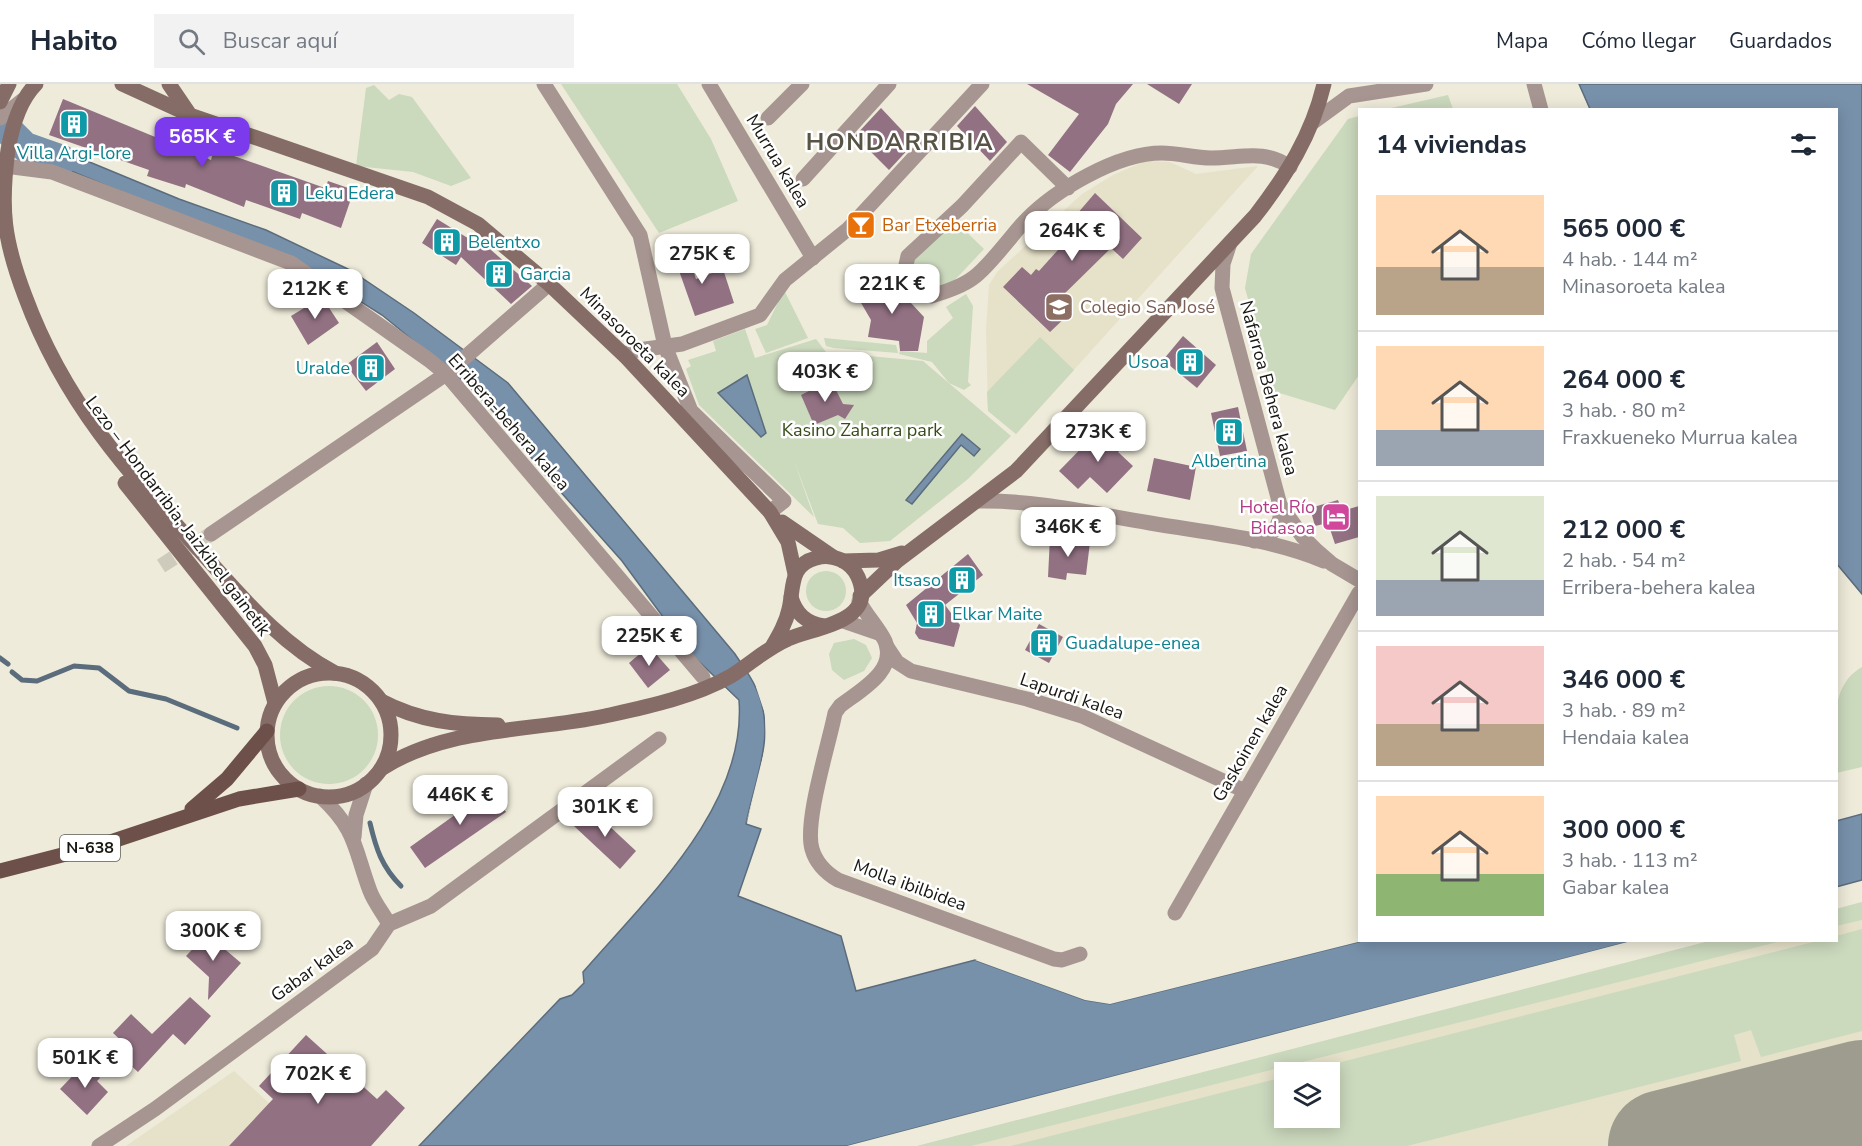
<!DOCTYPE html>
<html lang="es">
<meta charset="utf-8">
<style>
body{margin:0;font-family:"Nunito Sans",sans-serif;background:#f2f2f3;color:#1f2937;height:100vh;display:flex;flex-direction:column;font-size:22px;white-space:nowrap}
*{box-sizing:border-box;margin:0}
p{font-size:20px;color:#747a83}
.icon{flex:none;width:33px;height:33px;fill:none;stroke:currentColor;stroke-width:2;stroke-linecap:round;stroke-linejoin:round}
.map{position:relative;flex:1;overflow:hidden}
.drawer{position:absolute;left:1358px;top:24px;width:480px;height:834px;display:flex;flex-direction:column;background:#fff;border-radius:0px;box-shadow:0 3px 15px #0003}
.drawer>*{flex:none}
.buttons{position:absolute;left:1274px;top:978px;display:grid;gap:12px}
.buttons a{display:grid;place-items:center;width:66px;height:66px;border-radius:0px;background:#fff;box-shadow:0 3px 15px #0003;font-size:30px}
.price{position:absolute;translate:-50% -51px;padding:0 14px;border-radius:12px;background:#fff;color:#222;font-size:20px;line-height:39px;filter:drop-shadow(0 2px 3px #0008)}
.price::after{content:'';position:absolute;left:50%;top:36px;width:18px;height:14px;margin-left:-9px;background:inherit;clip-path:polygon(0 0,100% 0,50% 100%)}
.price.active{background:#7c3aed;color:#fff}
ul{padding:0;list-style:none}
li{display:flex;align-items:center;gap:18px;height:150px;padding:0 18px}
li+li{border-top:2px solid #e0e1e3}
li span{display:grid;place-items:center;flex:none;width:168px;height:120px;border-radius:0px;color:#555}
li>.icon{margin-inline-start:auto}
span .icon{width:72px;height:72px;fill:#fffc;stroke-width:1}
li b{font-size:26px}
h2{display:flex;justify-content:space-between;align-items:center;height:72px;padding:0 18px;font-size:26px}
header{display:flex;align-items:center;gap:36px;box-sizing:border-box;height:84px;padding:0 30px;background:#fff;border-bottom:2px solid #e0e1e3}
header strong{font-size:28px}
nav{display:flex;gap:33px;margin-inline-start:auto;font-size:21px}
.search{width:420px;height:54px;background:#f2f2f3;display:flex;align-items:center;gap:15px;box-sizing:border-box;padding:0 21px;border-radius:0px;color:#747a83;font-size:22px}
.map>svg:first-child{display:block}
.built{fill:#e6e1c9;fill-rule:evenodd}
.green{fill:#cbd9bd;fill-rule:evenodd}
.water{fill:#7891ab;stroke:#5b6c7c;stroke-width:1.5}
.pier{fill:#eeebda}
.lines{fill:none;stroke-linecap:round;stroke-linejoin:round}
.stream{stroke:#5b6c7c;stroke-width:5}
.river{stroke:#7891ab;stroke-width:30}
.runway{stroke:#9e9c8f;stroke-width:112}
.building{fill:#927183}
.street-tunnel{stroke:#cecbbc;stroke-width:15;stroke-dasharray:15 8;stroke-linecap:butt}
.street{stroke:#a79591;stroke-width:15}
.secondary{stroke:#856c67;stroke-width:15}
.primary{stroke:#6d5049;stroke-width:15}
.labels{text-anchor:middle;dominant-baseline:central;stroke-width:5;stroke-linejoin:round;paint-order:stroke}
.shield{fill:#fff;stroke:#5d5c58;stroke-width:1.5}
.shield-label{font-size:16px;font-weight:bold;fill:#171610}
.culture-label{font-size:18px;fill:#0d838f;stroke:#fff;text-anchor:start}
.street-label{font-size:18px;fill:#171610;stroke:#fff}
.food-label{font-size:18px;fill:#c56008;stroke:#fff;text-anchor:start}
.education-label{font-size:18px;fill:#785e54;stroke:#fff;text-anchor:start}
.park-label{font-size:18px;fill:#384c1a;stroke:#fff}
.hotel-label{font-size:18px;fill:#b23c85;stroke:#fff;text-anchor:end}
.district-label{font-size:24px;font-weight:bold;letter-spacing:1.5px;fill:#575446;stroke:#fff}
</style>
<header>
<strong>Habito</strong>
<div class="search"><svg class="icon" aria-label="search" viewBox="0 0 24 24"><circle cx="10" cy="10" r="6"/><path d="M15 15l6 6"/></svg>Buscar aquí</div>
<nav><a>Mapa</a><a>Cómo llegar</a><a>Guardados</a></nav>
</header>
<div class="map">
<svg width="1862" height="1062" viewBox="0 0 1862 1062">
<rect width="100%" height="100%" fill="#eeebda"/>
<g class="built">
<path d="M1146 77 1170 78 1196 90 1258 82 1016 350 988 327 986 245 989 201 997 188 1082 110 1113 91Z"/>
<path d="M1862 818V1062H917L1713 857 1836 856V825ZM1284 988H1329V1034H1284Z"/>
<path d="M234 987 316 1062H126Z"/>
</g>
<g class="green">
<path d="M561 0H677L711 55 738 117 659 149Z"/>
<path d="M374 1 389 16 399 10 412 13 471 94 451 102 413 88 356 82 366 4Z"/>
<path d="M1448 11 1453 25H1387Z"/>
<path d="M1359 32V291L1335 326 1273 307 1245 204 1251 170 1348 35Z"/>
<path d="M952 134 984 165 950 201 928 203 910 186 913 172Z"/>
<path d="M784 206 808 254 766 269 755 245 767 241Z"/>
<path d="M966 210 973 222 968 298 971 301 964 306 949 299 932 278 899 270 900 267 927 269V257L953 234 946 223Z"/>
<path d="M745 245 755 274 816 255 826 268 923 277 1011 352 968 395 890 457 860 459 843 444 818 440 793 374 814 433 699 321 686 285 691 282 688 276 716 267 713 257ZM746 291 747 292 766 349 718 309Z"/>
<path d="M1040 253 1074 286 1016 350 988 327 987 308Z"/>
<path d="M824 254 896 261 898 269 834 264 826 262Z"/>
<circle cx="826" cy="507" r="20"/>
<path d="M854 555 866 561 872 574 864 587 844 596 832 586 829 570 834 559Z"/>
<path d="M1862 583V683L1836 689C1836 654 1826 603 1862 583Z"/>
<circle cx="329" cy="651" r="49"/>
<path d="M1862 818V836L1836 842V825Z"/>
<path d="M1862 845V947L1761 973 1751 946 1734 951 1741 977 1407 1062H1011L1284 993V1034H1329V988H1302L1817 857 1836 856V852Z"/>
<path d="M1713 856 1781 857 971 1062H917Z"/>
</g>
<g class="water">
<path d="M1579 0H1862V510L1836 479V26L1590 25Z"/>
<path d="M29 53 179 115 266 146 350 186 414 229 508 299 735 570C742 581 750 591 755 602 778 648 755 694 746 740L761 745 738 812 841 852 856 907 975 876 1085 916 1110 920 1362 857H1632L847 1062H419L560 915 572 911 584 899 583 888C648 813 747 722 739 616L688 567 622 477 542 387 503 338 469 302 382 231 314 188 64 84 23 72Z"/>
<path d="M747 291 766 349 761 353 718 309Z"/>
<path d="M962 350 980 365 974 372 961 361 912 420 906 416Z"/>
<path d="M1862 730V796L1836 803V737Z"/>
</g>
<g class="pier">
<path d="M758 601 768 630 769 660 746 740 766 660 765 630 756 603Z"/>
<path d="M1359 854 1362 857 1110 920 1085 916 975 876 980 875 1086 913 1110 917Z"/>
<path d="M1635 856 1633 859 859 1062H847Z"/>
</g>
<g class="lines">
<g class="stream">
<path d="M0 574 8 580"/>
<path d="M12 588 22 596 37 597 74 582 99 584 129 607 166 615 237 644"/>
<path d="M370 739C376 765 382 783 401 802"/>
</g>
<path class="river" d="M0 38 25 63 62 76"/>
<path class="runway" d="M1664 1062 1862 1012"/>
</g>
<g class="building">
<path d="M1027 0H1133L1116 20 1108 40 1070 88 1048 71 1079 30Z"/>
<path d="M1147 0H1192L1179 20Z"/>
<path d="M63 15 211 76 214 65 325 104 328 97 354 106 341 144 302 129 300 135 246 116 244 123 186 100 185 104 147 92 149 86 49 51Z"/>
<path d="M975 22 1007 58 990 77 957 42Z"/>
<path d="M881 24 914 59 889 86 855 52Z"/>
<path d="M1095 109 1142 154 1123 175 1111 164 1056 218 1068 231 1050 248 1003 203 1022 183 1031 191 1036 185 1039 187 1084 137 1077 130Z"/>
<path d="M437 135 479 161 482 158 532 202 511 220 461 173 456 181 422 159Z"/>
<path d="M684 160 696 195 723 185 734 219 695 232 671 164Z"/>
<path d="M885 191 924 233 918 267H900L899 257 868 253 871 236 857 212Z"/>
<path d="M322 213 339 239 308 261 291 232Z"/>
<path d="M1183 252 1216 281 1197 304 1163 276Z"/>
<path d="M377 258 395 285 366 307 346 281Z"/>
<path d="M831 296 843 320 854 321 845 335 838 331 814 341 801 311Z"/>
<path d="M1238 323 1247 367 1220 372 1211 329Z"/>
<path d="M1102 343 1123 363 1118 368 1133 382 1107 409 1090 393 1078 405 1059 387Z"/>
<path d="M1154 374 1196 383 1190 416 1147 407Z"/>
<path d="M1338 416 1342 427 1359 422V453L1335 460 1328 439 1315 442 1310 424Z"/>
<path d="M1050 453 1090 458 1086 491 1067 489 1066 496 1048 493Z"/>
<path d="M968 470 983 491 945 521 960 541 954 563 919 555 915 549 917 539 906 521Z"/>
<path d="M1039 540 1063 553 1049 579 1025 566Z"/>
<path d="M649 562 670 586 648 604 629 579Z"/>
<path d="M485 699 506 728 425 784 410 763 459 728 457 726 474 714 470 709Z"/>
<path d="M590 724 636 767 620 785 574 742Z"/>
<path d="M207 850 241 879 208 916 209 893 186 872Z"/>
<path d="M190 913 211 932 185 961 173 950 138 988 118 970 126 961 113 949 131 930 152 950Z"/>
<path d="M306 951 377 1015 386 1006 405 1024 371 1062H229L273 1015 259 1002Z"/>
<path d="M85 979 100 994 97 997 108 1008 87 1031 60 1005Z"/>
</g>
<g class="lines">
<path class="street-tunnel" d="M161 482 211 450"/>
<g class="street">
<path d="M544 0 640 151 665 262 691 327 784 417 770 428"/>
<path d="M709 0 813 174"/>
<path d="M1534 0 1541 26"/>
<path d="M0 34 23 16"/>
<path d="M768 34 802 0"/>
<path d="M1312 39 1349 12 1426 0"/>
<path d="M5 82 52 88 291 179 429 276 446 290 703 593"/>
<path d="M803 95 889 0"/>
<path d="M1068 104 1021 58 962 122 908 172 904 190 915 202 931 212C945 208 961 203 973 194 988 184 1011 152 1025 137 1055 106 1117 69 1162 69 1178 69 1195 74 1211 74 1242 74 1264 65 1290 83"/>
<path d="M1230 159 1223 180 1222 204 1280 421 1303 453 1317 467 1332 480 1359 496"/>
<path d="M625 272 631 267 682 260 760 231 785 196 848 145 982 0"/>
<path d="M979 417C1037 416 1094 430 1150 439 1208 449 1269 454 1324 477"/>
<path d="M211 450 446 290 549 200"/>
<path d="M1254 457C1273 454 1283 439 1280 421"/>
<path d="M859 517C866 531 878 543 885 557 898 587 859 607 840 622L835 629C829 660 804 738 812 765 816 779 826 789 838 796L1054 875 1062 876 1080 870"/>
<path d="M843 537 878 549"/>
<path d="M887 563 897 578 911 587 1027 615 1082 632 1245 707"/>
<path d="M320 712C357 746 354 764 370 807 374 818 383 829 389 840"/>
<path d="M354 753 356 731 366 700"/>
<path d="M1175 829 1359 509"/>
<path d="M99 1062 155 1025 372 865 389 840 431 822 659 655"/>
</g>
<g class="secondary">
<path d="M36 0C19 17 12 43 8 66 0 125 4 157 25 212 64 318 126 386 201 468 242 513 280 560 335 589"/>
<path d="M122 0 190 31 428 113 478 140 549 200 625 272 770 428 788 458 795 490"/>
<path d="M169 0 188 28"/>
<path d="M0 18 9 0"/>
<path d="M125 399 255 562 265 581 275 619"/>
<path d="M782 438 833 473"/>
<path d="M843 477 879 476 902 469"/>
<path d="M860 512 897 477 1016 387 1255 132C1286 92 1312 51 1324 0"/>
<path d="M791 513C796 530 806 539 824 542"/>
<circle cx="329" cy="651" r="62"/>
<path d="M381 617C419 637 456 641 498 641"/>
<path d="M381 685C447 642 530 648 605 632 646 623 694 613 731 592 750 580 767 564 788 555 814 543 878 539 858 493 851 477 832 469 816 474 789 481 794 504 789 525 786 539 779 551 772 563"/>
</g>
<g class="primary">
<path d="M192 725 227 695 267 647"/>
<path d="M0 787 101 761 239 715 299 705"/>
</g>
</g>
<defs>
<g id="building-square" transform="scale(1.5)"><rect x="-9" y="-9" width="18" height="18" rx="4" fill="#0f9aa8" stroke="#fff"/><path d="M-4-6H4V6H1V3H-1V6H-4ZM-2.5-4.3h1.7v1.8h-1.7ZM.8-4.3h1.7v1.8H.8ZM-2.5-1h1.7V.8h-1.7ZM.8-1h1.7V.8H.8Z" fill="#fff"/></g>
<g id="bar-square" transform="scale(1.5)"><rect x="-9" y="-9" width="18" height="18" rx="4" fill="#e8710a" stroke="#fff"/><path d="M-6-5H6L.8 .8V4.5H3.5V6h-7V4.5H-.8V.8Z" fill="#fff"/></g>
<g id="school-square" transform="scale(1.5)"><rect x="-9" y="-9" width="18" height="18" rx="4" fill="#8d6e63" stroke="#fff"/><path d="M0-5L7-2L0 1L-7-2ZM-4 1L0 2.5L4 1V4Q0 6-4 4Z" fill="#fff"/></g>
<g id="hotel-square" transform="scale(1.5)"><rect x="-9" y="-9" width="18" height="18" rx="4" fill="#d1479c" stroke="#fff"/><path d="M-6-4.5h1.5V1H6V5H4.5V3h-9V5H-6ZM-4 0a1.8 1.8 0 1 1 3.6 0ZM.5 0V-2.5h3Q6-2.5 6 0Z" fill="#fff"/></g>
</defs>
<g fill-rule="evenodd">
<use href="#building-square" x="74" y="40"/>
<use href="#building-square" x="284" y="109"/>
<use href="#bar-square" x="861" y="141"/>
<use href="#building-square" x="447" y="158"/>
<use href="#building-square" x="499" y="190"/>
<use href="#school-square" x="1059" y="223"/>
<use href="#building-square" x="1190" y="278"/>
<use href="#building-square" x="371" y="284"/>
<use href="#building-square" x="1229" y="348"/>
<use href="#hotel-square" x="1336" y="433"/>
<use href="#building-square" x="962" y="496"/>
<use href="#building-square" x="931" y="530"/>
<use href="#building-square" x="1044" y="559"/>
</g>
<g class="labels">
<rect class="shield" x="60" y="751" width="60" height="26" rx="4.5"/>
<g class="shield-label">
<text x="90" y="764">N-638</text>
</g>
<g class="culture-label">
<text x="74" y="69" text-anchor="middle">Villa Argi-lore</text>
<text x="305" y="109">Leku Edera</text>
<text x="468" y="158">Belentxo</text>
<text x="520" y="190">Garcia</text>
<text x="1169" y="278" text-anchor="end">Usoa</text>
<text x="350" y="284" text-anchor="end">Uralde</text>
<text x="1229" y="377" text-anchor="middle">Albertina</text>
<text x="941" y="496" text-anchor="end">Itsaso</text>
<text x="952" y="530">Elkar Maite</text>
<text x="1065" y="559">Guadalupe-enea</text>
</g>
<g class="street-label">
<text transform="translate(778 77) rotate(59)">Murrua kalea</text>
<text transform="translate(635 258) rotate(45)">Minasoroeta kalea</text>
<text transform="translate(1269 304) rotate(75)">Nafarroa Behera kalea</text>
<text transform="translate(509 338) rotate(49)">Erribera-behera kalea</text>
<text transform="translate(178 432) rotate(53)">Lezo – Hondarribia, Jaizkibel gainetik</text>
<text transform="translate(1072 612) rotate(19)">Lapurdi kalea</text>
<text transform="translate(1250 659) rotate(-60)">Gaskoinen kalea</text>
<text transform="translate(910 801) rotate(20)">Molla ibilbidea</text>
<text transform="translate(312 885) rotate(-36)">Gabar kalea</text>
</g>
<g class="food-label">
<text x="882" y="141">Bar Etxeberria</text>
</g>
<g class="education-label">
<text x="1080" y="223">Colegio San José</text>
</g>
<g class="park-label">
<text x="862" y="346">Kasino Zaharra park</text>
</g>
<g class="hotel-label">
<text x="1315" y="423">Hotel Río<tspan x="1315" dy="21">Bidasoa</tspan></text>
</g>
<g class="district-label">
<text x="900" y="58">HONDARRIBIA</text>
</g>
</g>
</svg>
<div class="buttons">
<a><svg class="icon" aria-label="layers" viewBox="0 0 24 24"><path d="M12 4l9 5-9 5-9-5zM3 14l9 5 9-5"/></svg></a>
</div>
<b class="price active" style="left:202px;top:84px">565K €</b>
<b class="price" style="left:1072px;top:178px">264K €</b>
<b class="price" style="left:702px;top:201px">275K €</b>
<b class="price" style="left:892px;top:231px">221K €</b>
<b class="price" style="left:315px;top:236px">212K €</b>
<b class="price" style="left:825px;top:319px">403K €</b>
<b class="price" style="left:1098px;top:379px">273K €</b>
<b class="price" style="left:1068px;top:474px">346K €</b>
<b class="price" style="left:649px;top:583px">225K €</b>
<b class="price" style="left:460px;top:742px">446K €</b>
<b class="price" style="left:605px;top:754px">301K €</b>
<b class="price" style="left:213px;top:878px">300K €</b>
<b class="price" style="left:85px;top:1005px">501K €</b>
<b class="price" style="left:318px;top:1021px">702K €</b>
<section class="drawer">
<h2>14 viviendas<svg class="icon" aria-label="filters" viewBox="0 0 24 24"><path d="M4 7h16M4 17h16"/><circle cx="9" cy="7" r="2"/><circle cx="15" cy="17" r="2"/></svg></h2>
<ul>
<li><span style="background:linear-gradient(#ffd9b3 60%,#b9a48a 0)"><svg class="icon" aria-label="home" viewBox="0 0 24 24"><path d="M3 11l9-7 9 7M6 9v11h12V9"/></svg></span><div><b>565 000 €</b><p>4 hab. · 144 m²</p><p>Minasoroeta kalea</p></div></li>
<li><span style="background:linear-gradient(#ffd9b3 70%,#9aa5b1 0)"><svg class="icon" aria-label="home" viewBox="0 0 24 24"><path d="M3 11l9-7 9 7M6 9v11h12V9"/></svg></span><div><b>264 000 €</b><p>3 hab. · 80 m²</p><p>Fraxkueneko Murrua kalea</p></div></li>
<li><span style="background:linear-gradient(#dfe7d0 70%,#9aa5b1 0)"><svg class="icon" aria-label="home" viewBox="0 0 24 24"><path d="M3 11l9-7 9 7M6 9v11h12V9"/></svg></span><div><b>212 000 €</b><p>2 hab. · 54 m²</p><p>Erribera-behera kalea</p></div></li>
<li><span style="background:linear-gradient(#f6c9c9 65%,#b9a48a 0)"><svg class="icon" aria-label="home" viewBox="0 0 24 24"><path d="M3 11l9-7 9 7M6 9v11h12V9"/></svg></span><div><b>346 000 €</b><p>3 hab. · 89 m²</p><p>Hendaia kalea</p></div></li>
<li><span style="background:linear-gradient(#ffd9b3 65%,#8fb573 0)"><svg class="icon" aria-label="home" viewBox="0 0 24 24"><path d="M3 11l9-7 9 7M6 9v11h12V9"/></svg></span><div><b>300 000 €</b><p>3 hab. · 113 m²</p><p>Gabar kalea</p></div></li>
</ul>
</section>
</div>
